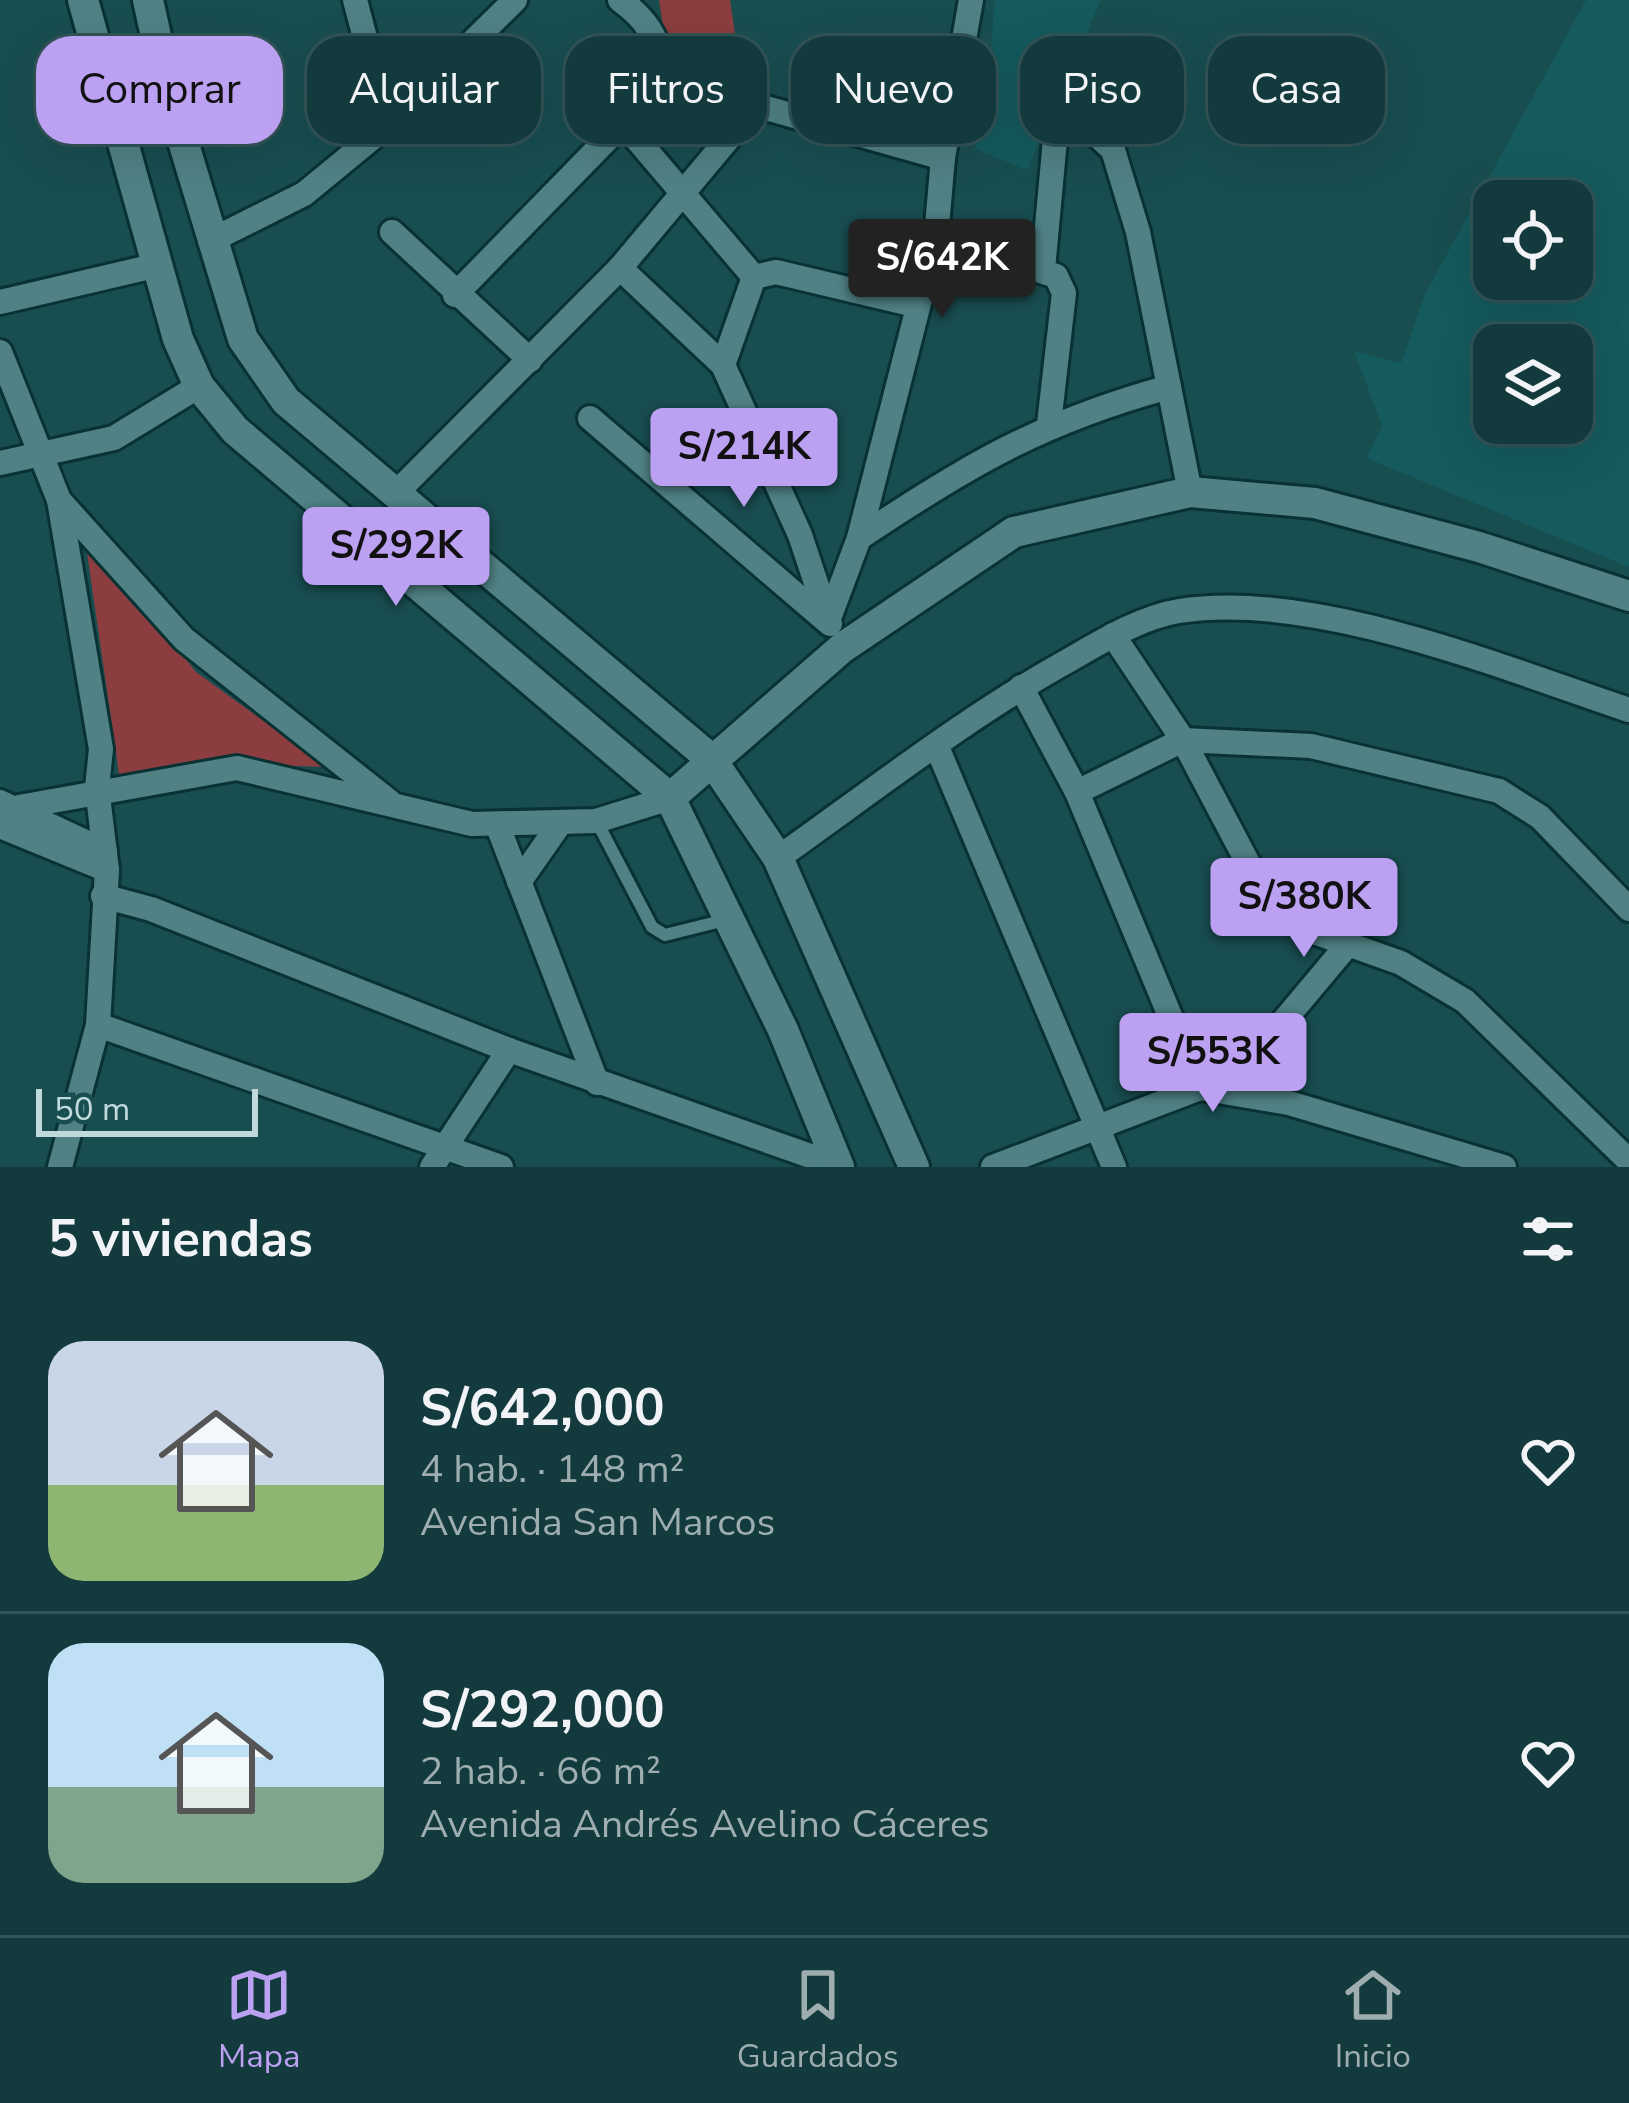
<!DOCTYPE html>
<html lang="es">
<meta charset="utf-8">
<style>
body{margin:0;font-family:"Nunito Sans",sans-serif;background:#1c4144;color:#f1f3f6;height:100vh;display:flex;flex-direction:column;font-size:45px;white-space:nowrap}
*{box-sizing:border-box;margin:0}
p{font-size:39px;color:#9dadb0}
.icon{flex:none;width:66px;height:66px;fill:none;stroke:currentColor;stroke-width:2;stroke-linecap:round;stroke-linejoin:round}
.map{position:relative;height:1167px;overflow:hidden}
.panel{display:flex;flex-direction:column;background:#133a3d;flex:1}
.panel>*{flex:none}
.guide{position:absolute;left:36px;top:36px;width:1557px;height:108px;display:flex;gap:24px}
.tools{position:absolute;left:1473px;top:180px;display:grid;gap:24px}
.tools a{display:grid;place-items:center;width:120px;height:120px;border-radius:24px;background:#133a3d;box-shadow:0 12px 48px #0002,0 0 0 3px #325457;font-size:60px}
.scale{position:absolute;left:36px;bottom:30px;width:222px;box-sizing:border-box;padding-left:12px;border:6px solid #c0dadb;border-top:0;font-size:33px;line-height:42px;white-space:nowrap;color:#c0dadb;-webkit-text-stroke:9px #194e51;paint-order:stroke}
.price{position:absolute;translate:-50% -102px;padding:0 27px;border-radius:12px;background:#bca0f2;color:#111;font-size:39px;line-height:78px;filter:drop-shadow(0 3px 6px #0008)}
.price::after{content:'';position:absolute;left:50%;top:72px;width:36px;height:27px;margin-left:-18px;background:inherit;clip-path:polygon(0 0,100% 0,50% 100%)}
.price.current{background:#222;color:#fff}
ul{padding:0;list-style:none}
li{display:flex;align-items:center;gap:36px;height:300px;padding:0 48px}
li+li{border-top:3px solid #325457}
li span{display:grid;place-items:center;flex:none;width:336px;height:240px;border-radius:36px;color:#555}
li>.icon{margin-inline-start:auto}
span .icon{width:144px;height:144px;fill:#fffc;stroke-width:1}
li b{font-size:51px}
h2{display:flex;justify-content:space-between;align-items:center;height:144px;padding:0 48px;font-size:51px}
.chip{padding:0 42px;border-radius:36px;background:#133a3d;box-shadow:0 12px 48px #0002,0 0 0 3px #325457;font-size:42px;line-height:108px}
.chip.current{background:#bca0f2;color:#111}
.dock{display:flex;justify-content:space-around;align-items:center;height:168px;border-top:3px solid #325457;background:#133a3d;font-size:33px;color:#9dadb0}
.dock a{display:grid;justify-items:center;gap:6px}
.dock .current{color:#bca0f2}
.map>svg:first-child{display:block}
.built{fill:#155a5d;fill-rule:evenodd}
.green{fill:#8c3d3f}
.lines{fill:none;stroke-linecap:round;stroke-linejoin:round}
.lane-casing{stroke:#083234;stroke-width:18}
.street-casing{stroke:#083234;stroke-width:30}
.secondary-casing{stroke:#083234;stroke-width:36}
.lane{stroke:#508285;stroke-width:12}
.street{stroke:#508285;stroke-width:24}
.secondary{stroke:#508285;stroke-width:30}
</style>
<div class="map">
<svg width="1629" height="1167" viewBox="0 0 1629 1167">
<rect width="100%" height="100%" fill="#194e51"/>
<g class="built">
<path d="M995 0H1101L1027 170 975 149 987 95Z"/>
<path d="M1586 0H1629V567L1366 458 1382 426 1354 351 1401 363 1425 294ZM1494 201H1572V279H1494ZM1494 345H1572V423H1494Z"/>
</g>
<g class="green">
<path d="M659 0H730L744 93 674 103Z"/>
<path d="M84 532 196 672 327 767 230 764 121 788Z"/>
</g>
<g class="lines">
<g class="lane-casing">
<path id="lane" d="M597 822 652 927 665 935 729 919"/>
</g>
<g class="street-casing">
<g id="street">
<path d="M355 0 388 125"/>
<path d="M620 0C646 19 657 36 664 68L623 123 754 277"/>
<path d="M392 232 530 360"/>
<path d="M936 237 1056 276 1064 293 1049 424"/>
<path d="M210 241 304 194 388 125 515 0"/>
<path d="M620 268 723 365 800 535 828 619"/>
<path d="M1043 269 1055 140 1069 128 1086 125 1113 150 1138 232 1190 492"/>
<path d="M754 277 776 272 915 305"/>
<path d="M455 295 623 123"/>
<path d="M0 302 154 266"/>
<path d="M0 352 59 500 184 639 390 802"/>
<path d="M723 365 754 277"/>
<path d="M590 418 830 624"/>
<path d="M0 463 114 438 199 386"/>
<path d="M397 492 620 268 748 115 766 108 943 158"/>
<path d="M59 500 101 749 97 788 107 870 98 1025 60 1167"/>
<path d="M859 538C968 465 1041 422 1169 387"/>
<path d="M828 621 859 538 936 237 943 158 971 0"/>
<path d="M1113 635 1183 740 1269 903 1311 931 1401 963 1465 1001 1629 1161"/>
<path d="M1021 687 1077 792 1200 1088 1289 1103 1504 1167"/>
<path d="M937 747 1114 1167"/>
<path d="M1077 792 1183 740 1311 746 1499 791 1540 817 1629 909"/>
<path d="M0 802 105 851"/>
<path d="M19 807 237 768 472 824 596 821 670 798"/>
<path d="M497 824 597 1083"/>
<path d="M0 826 107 870"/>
<path d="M778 858C874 790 968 716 1071 659 1104 640 1142 617 1179 611 1314 590 1500 667 1629 710"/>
<path d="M519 882 561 822"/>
<path d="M103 896 151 909 509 1050 839 1166"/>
<path d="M98 1025 501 1167"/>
<path d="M432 1167 509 1050"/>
<path d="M993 1167 1200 1088 1282 1023 1349 943"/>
</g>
</g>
<g class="secondary-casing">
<g id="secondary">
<path d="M83 0 178 339 199 386 235 430 670 798 783 1030 839 1167"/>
<path d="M148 0 169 95 243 339 286 401 711 759 778 858 914 1167"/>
<path d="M670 798 842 648 1014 532 1190 492 1315 503 1479 547 1629 596"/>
</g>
</g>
<use href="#lane" class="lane"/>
<use href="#street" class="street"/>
<use href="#secondary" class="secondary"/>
</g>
</svg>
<div class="tools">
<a><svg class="icon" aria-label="locate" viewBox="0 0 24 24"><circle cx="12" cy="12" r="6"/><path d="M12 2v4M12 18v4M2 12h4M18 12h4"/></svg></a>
<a><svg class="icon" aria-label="layers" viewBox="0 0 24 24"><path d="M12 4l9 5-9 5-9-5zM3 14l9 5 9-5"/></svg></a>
</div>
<div class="scale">50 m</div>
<b class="price current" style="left:942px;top:321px">S/642K</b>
<b class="price" style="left:744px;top:510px">S/214K</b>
<b class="price" style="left:396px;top:609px">S/292K</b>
<b class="price" style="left:1304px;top:960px">S/380K</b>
<b class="price" style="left:1213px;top:1115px">S/553K</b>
<div class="guide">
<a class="chip current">Comprar</a>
<a class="chip">Alquilar</a>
<a class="chip">Filtros</a>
<a class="chip">Nuevo</a>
<a class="chip">Piso</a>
<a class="chip">Casa</a>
</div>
</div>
<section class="panel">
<h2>5 viviendas<svg class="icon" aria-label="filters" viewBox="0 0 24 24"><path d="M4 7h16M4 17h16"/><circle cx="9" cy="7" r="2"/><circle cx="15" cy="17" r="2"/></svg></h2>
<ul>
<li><span style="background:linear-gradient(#c9d6e8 60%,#8fb573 0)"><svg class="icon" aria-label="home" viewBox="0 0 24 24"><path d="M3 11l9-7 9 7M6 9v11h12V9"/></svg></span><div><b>S/642,000</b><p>4 hab. · 148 m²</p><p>Avenida San Marcos</p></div><svg class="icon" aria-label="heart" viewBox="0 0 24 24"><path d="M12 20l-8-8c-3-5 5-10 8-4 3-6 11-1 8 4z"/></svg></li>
<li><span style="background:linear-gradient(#bfe0f5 60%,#7fa58c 0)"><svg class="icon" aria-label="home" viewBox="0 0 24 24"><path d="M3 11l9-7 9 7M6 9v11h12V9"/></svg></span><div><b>S/292,000</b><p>2 hab. · 66 m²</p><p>Avenida Andrés Avelino Cáceres</p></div><svg class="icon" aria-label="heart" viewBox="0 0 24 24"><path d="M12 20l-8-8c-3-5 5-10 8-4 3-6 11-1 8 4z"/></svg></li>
</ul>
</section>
<nav class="dock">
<a class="current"><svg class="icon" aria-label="map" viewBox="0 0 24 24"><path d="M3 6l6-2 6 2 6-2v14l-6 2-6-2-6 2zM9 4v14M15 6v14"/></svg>Mapa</a>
<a><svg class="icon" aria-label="saved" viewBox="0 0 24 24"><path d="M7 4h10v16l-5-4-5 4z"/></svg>Guardados</a>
<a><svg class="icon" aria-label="home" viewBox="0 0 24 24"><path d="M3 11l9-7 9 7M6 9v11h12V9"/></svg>Inicio</a>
</nav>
